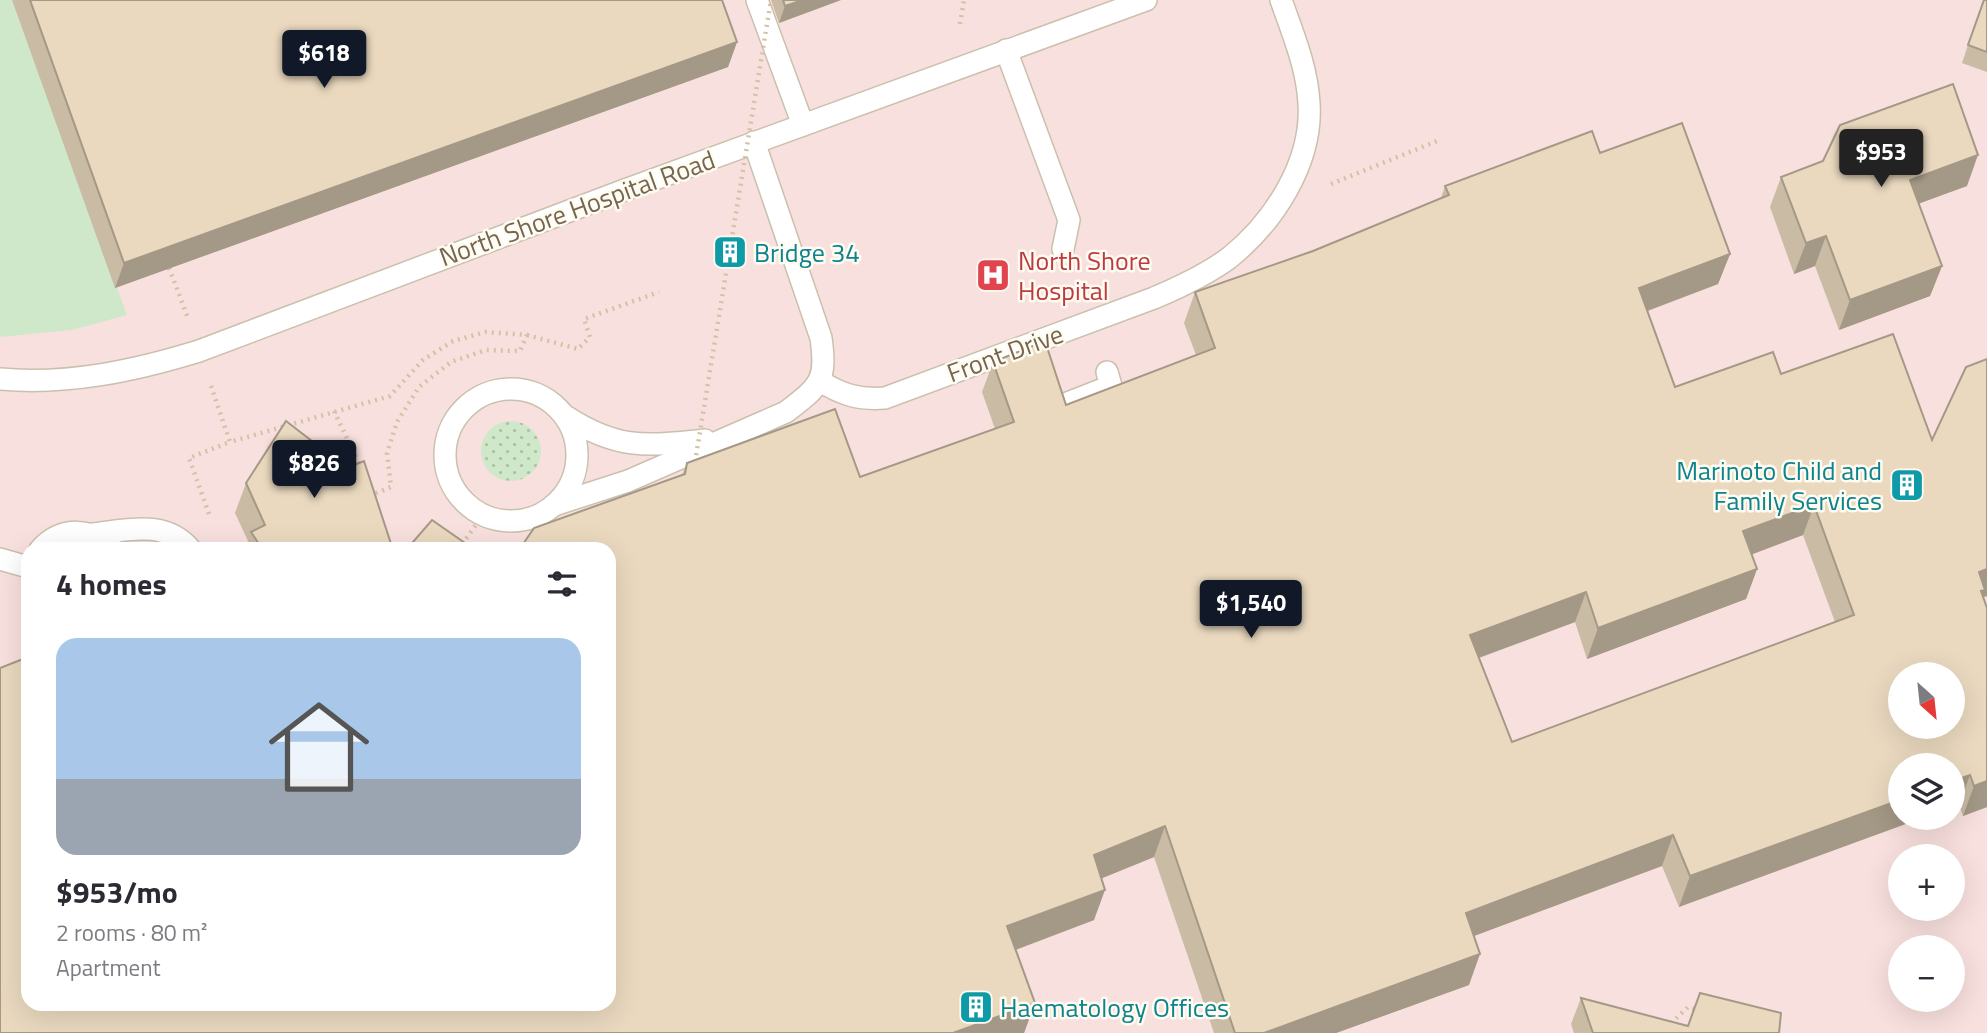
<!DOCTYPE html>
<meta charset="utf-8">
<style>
body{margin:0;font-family:"Titillium Web",sans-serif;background:#f2f2f3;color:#2b2b33;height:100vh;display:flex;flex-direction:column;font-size:26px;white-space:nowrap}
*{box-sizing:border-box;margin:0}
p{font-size:23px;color:#7c7c81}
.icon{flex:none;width:38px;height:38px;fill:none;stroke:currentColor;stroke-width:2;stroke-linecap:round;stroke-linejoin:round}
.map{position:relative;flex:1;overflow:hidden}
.side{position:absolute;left:21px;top:542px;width:595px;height:469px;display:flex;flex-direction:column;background:#fff;border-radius:21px;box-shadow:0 7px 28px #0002}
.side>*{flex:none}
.needle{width:46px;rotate:153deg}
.fabs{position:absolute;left:1888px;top:662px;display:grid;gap:14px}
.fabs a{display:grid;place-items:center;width:77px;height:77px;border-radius:50%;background:#fff;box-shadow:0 7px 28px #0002;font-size:35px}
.price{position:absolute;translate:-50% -60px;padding:0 16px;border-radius:7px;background:#111827;color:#fff;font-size:23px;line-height:46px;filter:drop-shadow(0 2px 4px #0008)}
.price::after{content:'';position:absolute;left:50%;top:42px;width:21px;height:16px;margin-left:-10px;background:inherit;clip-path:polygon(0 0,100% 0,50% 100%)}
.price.current{background:#222;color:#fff}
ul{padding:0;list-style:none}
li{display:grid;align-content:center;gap:14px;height:371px;padding:0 35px}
li span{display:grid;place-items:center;height:217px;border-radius:21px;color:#555}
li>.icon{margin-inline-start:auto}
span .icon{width:126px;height:126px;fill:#fffc;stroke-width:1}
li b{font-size:30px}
h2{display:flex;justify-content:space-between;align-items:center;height:84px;padding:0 35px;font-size:30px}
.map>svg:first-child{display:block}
.medical{fill:#f8e0de;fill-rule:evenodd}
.green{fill:#cfe8c9}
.garden{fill:url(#garden-dots)}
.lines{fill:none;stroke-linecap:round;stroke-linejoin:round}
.service-casing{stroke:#cbc0ad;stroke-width:24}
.path{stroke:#d4c1a6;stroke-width:4.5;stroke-dasharray:2 5;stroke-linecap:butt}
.service{stroke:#fff;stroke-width:21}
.path-bridge{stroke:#d4c1a6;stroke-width:4.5;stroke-dasharray:2 5;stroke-linecap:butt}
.wall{fill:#c9bba4;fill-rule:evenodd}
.shaded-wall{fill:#a49886}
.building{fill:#ead9bf;stroke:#a49886;stroke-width:2;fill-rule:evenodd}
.labels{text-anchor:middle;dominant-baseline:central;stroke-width:5;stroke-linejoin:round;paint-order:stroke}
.street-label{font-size:26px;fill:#75644f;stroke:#fefbf0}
.culture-label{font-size:26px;fill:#0d838f;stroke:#fefbf0;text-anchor:start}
.health-label{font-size:26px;fill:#be3a42;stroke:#fefbf0;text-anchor:start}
</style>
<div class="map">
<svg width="1987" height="1033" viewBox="0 0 1987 1033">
<defs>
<pattern id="garden-dots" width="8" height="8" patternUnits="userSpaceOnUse" patternTransform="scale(1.75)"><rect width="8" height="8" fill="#cfe8c9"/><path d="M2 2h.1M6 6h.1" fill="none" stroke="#adc0a6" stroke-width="1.8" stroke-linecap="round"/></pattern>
</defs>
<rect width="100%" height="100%" fill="#fbf8ea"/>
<path class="medical" d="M0 0H1987V1033H0ZM28 550H609V1004H28ZM1900 674H1953V726H1900ZM1900 765H1953V817H1900ZM1900 856H1953V908H1900ZM1900 947H1953V999H1900Z"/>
<path class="green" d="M0 0H12L127 315 72 330 0 337Z"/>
<circle class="garden" cx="511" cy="451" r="30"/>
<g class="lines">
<g class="service-casing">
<g id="service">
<path d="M757 0 803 125"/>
<path d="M1006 50 1069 220 1063 249"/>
<path d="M0 379C68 385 134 371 199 351L622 191 1146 0"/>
<path d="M820 381C842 395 859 400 885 398L1154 298C1180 287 1206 275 1229 258 1274 222 1313 162 1309 103 1307 67 1293 34 1281 0"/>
<circle cx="511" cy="455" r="66"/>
<path d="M1060 406 1111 386 1107 372"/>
<path d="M567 417C618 450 647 446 705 440"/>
<path d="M554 505 628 481 786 412C820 386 827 381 821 338L754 142"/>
<path d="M93 534C127 530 166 519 191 550"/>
<path d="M40 550C61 526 93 527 114 550"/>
<path d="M0 559 28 567"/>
</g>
</g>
<g class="path">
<path d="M960 24 964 0"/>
<path d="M1331 184 1437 141"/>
<path d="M169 268 188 318"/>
<path d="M527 335 578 349 590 337 584 319 659 292"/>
<path d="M211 386 230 442 390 396 423 360 453 341 486 332 527 335 520 351 486 350 451 362 419 387 397 422 387 453 391 487 374 494V496"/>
<path d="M334 411 361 468"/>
<path d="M209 514 189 458 230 442"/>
<path d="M458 550 483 515"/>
<path d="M1661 1033 1688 1007 1698 1010"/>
</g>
<use href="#service" class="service"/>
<path class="path-bridge" d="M695 462 771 0"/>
</g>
<g class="wall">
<path d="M12 0H722L737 42 728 67 115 288Z"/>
<path d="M771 0H841L779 23Z"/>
<path d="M1983 0H1987V72L1962 63Z"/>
<path d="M1600 153 1730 254 1718 284 1648 311 1675 387 1781 374 1932 440 1987 359V596L1983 597 1987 807 1963 816 1959 805 1953 807V765L1679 907 1662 866 1474 936 1469 985 1336 1033H1214L1154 857 1102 878 1094 920 1016 950 1035 1003 1024 1033H0L28 1004 682 475 687 463 860 477 995 429 982 392 993 362 1066 405 1196 355 1184 323 1195 292 1313 251 1441 198 1445 186ZM1803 535 1835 622 1512 742 1479 658 1575 622 1587 659 1746 599 1757 569 1751 554Z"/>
<path d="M1781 177 1967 186 1918 203 1942 266 1930 296 1839 330 1815 266 1794 274 1770 207Z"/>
<path d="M246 483 393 550H245L248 541 235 513Z"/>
<path d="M1581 998 1688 1026 1779 1033H1574L1571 1024Z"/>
</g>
<g class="shaded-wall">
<path d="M803 0H841L779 23 785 6Z"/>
<path d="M737 42 728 67 115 288 124 263Z"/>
<path d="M1978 155 1967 186 1899 211 1910 180Z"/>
<path d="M1826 236 1815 266 1794 274 1806 243Z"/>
<path d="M1730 254 1718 284 1628 318 1639 288Z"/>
<path d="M1942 266 1930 296 1839 330 1850 300Z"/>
<path d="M1814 505 1803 535 1732 562 1743 531Z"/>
<path d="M1757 569 1746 599 1587 659 1598 628Z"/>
<path d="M1987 569V596L1983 597 1974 620 1979 572Z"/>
<path d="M1586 592 1575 622 1459 665 1470 635Z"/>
<path d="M1970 775 1959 805 1953 807V781Z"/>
<path d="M1987 781V807L1963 816 1974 786Z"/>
<path d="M1900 800V817H1925L1679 907 1690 876Z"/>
<path d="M1165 826 1154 857 1083 886 1094 855Z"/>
<path d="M1673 835 1662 866 1455 943 1466 913Z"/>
<path d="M1105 890 1094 920 996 957 1007 926Z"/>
<path d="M1480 954 1469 985 1336 1033H1264Z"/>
<path d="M1035 1003 1024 1033H953Z"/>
</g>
<g class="building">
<path d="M30 0H722L737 42 124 263Z"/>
<path d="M783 0H803L785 6Z"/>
<path d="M1984 0H1987V52L1968 45Z"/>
<path d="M1953 84 1978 155 1910 180 1942 266 1850 300 1826 236 1806 243 1781 177 1823 161 1840 125Z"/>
<path d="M1682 123 1730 254 1639 288 1675 387 1773 352 1781 374 1893 334 1932 440 1966 367 1987 359V569L1979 572 1985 590 1981 591 1987 608V781L1974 786 1970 775 1953 781V765H1900V800L1690 876 1673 835 1466 913 1480 954 1264 1033H1235L1165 826 1094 855 1105 890 1007 926 1035 1003 953 1033H0V668L28 657V1004H609V550H519L534 528 685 474 687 463 835 409 860 477 1014 422 993 362 1045 341 1066 405 1215 348 1195 292 1313 251 1449 195 1445 186 1592 131 1600 153ZM1814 505 1854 615 1512 742 1470 635 1586 592 1598 628 1757 569 1743 531ZM1900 674H1953V726H1900Z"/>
<path d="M286 421 347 468 364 461 393 550H263L251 532 265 525 246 483Z"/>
<path d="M432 520 475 550H406Z"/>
<path d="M1700 993 1781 1013 1779 1033H1593L1581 998 1688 1026Z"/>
</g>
<defs>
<g id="building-square" transform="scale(1.75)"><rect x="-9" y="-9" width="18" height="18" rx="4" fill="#0f9aa8" stroke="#fefbf0"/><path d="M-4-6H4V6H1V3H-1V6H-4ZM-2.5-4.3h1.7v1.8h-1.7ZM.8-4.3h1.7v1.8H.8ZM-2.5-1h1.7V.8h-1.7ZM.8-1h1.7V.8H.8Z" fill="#fff"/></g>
<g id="hospital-square" transform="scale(1.75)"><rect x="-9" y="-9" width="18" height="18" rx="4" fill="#e0444e" stroke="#fefbf0"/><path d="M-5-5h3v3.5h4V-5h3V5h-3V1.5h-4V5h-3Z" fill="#fff"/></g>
</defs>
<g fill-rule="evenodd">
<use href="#building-square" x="730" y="252"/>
<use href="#hospital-square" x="993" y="275"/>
<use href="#building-square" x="1907" y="485"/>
<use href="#building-square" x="976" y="1007"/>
</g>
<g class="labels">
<g class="street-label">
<text transform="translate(577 208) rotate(-20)">North Shore Hospital Road</text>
<text transform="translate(1005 353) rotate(-20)">Front Drive</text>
</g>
<g class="culture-label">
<text x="754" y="252">Bridge 34</text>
<text x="1882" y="470" text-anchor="end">Marinoto Child and<tspan x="1882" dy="30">Family Services</tspan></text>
<text x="1000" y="1007">Haematology Offices</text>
</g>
<g class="health-label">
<text x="1018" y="260">North Shore<tspan x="1018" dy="30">Hospital</tspan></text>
</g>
</g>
</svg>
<div class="fabs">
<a><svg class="needle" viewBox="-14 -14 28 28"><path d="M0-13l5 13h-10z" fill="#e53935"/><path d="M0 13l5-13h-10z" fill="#7c7c81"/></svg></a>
<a><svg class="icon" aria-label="layers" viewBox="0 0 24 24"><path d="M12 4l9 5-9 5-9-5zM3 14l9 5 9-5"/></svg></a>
<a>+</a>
<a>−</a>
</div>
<b class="price" style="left:324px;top:90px">$618</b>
<b class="price current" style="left:1881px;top:189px">$953</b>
<b class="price" style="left:314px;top:500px">$826</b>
<b class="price" style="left:1251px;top:640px">$1,540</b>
<section class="side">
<h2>4 homes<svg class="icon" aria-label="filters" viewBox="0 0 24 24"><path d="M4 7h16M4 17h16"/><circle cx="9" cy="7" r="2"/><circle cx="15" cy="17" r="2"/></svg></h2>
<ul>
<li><span style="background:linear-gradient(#a9c7e8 65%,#9aa5b1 0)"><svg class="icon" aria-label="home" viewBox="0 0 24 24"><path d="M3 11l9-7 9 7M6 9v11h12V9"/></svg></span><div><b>$953/mo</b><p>2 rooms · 80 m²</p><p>Apartment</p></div></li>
</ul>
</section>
</div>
